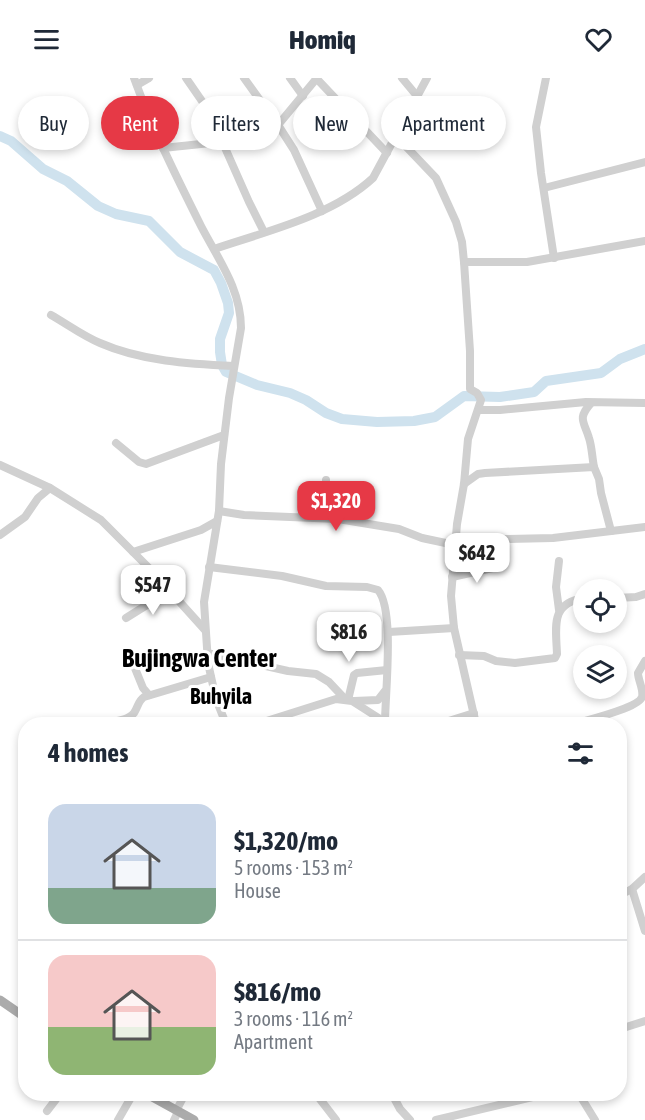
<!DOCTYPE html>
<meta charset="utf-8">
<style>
body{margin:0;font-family:"Asap Condensed",sans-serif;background:#f6f6f7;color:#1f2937;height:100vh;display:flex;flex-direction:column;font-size:22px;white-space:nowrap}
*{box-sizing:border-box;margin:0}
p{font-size:20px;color:#747a83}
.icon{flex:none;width:33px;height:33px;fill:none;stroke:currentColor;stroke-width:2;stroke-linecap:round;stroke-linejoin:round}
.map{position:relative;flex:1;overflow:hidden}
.side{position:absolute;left:18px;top:639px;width:609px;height:384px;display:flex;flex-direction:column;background:#fff;border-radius:24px;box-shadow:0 3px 9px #0003}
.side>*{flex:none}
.guide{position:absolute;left:18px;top:18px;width:609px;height:54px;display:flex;gap:12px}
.fabs{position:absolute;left:573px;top:501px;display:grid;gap:12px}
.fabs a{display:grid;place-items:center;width:54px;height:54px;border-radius:50%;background:#fff;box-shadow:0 3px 9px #0003;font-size:30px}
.price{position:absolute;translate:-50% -51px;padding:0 14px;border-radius:12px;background:#fff;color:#222;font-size:20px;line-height:39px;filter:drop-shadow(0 2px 3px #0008)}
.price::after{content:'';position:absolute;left:50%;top:36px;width:18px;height:14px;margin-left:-9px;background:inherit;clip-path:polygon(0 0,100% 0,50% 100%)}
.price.selected{background:#e63946;color:#fff}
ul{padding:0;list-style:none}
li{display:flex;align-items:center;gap:18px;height:150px;padding:0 30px}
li+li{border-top:2px solid #e0e1e3}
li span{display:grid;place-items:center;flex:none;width:168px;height:120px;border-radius:18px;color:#555}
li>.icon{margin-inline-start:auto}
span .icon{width:72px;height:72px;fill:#fffc;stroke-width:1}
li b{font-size:26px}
h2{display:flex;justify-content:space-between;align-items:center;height:72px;padding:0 30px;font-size:26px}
.tag{padding:0 21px;border-radius:27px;background:#fff;box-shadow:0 3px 9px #0003;font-size:21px;line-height:54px}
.tag.selected{background:#e63946;color:#fff}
header{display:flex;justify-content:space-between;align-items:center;height:78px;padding:0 30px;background:#fff;font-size:27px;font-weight:800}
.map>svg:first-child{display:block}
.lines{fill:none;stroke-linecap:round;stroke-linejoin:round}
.river{stroke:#cfe2ee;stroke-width:10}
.minor{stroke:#d0d0d0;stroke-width:8}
.major{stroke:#ababab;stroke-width:9}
.labels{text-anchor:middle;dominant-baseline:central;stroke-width:6;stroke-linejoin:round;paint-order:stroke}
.quarter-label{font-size:22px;font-weight:bold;fill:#000;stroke:#fff}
.district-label{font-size:26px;font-weight:bold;fill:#000;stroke:#fff}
</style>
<header><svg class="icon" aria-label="menu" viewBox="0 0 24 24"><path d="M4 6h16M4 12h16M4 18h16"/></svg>Homiq<svg class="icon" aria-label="heart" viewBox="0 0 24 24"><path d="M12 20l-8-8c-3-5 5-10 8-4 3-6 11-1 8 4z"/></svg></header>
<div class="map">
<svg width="645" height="1042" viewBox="0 0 645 1042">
<rect width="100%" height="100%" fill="#fff"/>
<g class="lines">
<path class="river" d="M0 58 11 63 43 91 67 103 98 128 116 136 149 143 180 174 214 192 221 205 228 225 229 235 220 261V274L222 287 226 294 257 307 290 315 306 322 326 335 342 341 377 344 414 343 435 339 464 318 500 319 534 314 546 303 601 295 620 281 645 271"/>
<g class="minor">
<path d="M134 0C152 50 177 100 201 148 218 181 241 211 241 250L229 320 221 386 219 433 204 524 208 585 216 621 226 646"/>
<path d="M186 0 213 39 220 64"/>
<path d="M244 0 278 47 294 72 322 133"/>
<path d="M290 0 303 18"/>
<path d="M316 0 387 75"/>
<path d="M402 0 417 18"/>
<path d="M546 0 536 49 541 95 554 180"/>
<path d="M137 7 149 0"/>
<path d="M396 58 436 100 456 144 462 164 464 184 470 273V311L477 315 481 322 468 361 464 406 457 446 451 518 454 550 476 646"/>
<path d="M222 63 249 124 264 154"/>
<path d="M163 70 220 64 265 52 278 47 317 0"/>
<path d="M544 110 645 84"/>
<path d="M214 171C267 153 332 138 373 100L427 0"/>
<path d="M464 184H527L645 163"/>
<path d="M51 237C67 246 83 258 100 265 141 283 189 286 234 288"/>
<path d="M591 325C577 341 584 343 589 360 592 369 592 379 594 389"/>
<path d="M479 332H500L586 324 645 325"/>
<path d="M116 365 139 384 146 386 224 357"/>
<path d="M0 387 50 410 101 442 150 491 205 552"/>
<path d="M464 406 478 396 485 395 594 389 599 401 601 415 611 453"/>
<path d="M219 433 244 437 338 441 399 451 422 460 455 467"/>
<path d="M320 440 325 424 326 402"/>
<path d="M0 457 25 439 38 420 50 410"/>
<path d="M455 462 553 460 645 449"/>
<path d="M133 474 201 452 217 443"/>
<path d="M454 483 463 469 472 461"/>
<path d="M559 483 556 509 559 532"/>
<path d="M209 489 282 498 326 508 367 509 378 512C395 532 385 616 385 645"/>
<path d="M452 499 497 489"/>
<path d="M616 520 636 519 645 516"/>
<path d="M126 540 158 520 172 514"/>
<path d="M389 554 454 550"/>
<path d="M207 575 288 593 316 596 329 604 345 621"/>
<path d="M459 577 484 578 496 583 515 585 555 580 557 576C556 549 550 525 584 520"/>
<path d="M130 578 143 610 149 617"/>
<path d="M348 622 354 597 357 595 387 592"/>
<path d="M354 623 378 622 385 613"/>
<path d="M101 646C111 643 127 644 134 635 138 629 138 623 144 619L211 599"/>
<path d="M257 646 336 621 352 623 388 646"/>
<path d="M439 646 474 635"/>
<path d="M574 646C587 642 638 630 642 619 644 612 638 602 638 595L645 583"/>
<path d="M632 811 645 853"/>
<path d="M620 817 632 811 645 799"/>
<path d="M620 951 645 943"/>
<path d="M316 1016 336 1042"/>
<path d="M392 1016 400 1031 410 1042"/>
<path d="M579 1016 595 1042"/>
<path d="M47 1033 60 1016"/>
<path d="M176 1033 185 1016"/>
<path d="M118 1042 133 1016"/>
<path d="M174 1042 178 1034"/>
<path d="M436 1042 545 1016"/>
</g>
<g class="major">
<path d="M0 922 26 940"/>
<path d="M147 1016 194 1042"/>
</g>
</g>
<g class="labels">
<g class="quarter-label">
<text x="221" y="618">Buhyila</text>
</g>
<g class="district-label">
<text x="199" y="580">Bujingwa Center</text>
</g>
</g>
</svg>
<div class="fabs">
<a><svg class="icon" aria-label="locate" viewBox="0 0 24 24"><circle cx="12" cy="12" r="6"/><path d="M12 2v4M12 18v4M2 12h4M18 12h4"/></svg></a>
<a><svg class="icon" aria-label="layers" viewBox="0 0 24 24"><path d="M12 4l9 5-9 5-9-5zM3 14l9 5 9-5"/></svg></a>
</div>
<b class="price selected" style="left:336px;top:454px">$1,320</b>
<b class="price" style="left:477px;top:506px">$642</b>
<b class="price" style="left:153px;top:538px">$547</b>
<b class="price" style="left:349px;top:585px">$816</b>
<div class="guide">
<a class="tag">Buy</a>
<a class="tag selected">Rent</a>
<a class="tag">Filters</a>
<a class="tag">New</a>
<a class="tag">Apartment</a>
</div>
<section class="side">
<h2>4 homes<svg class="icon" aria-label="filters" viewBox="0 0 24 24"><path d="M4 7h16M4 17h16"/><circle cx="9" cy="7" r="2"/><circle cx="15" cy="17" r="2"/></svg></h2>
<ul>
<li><span style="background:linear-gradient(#c9d6e8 70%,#7fa58c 0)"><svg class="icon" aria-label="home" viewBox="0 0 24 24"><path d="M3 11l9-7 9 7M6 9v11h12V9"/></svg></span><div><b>$1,320/mo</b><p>5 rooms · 153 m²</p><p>House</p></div></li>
<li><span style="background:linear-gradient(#f6c9c9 60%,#8fb573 0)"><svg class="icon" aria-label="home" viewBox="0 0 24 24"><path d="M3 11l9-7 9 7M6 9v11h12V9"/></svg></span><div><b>$816/mo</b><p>3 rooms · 116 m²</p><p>Apartment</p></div></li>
</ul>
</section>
</div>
